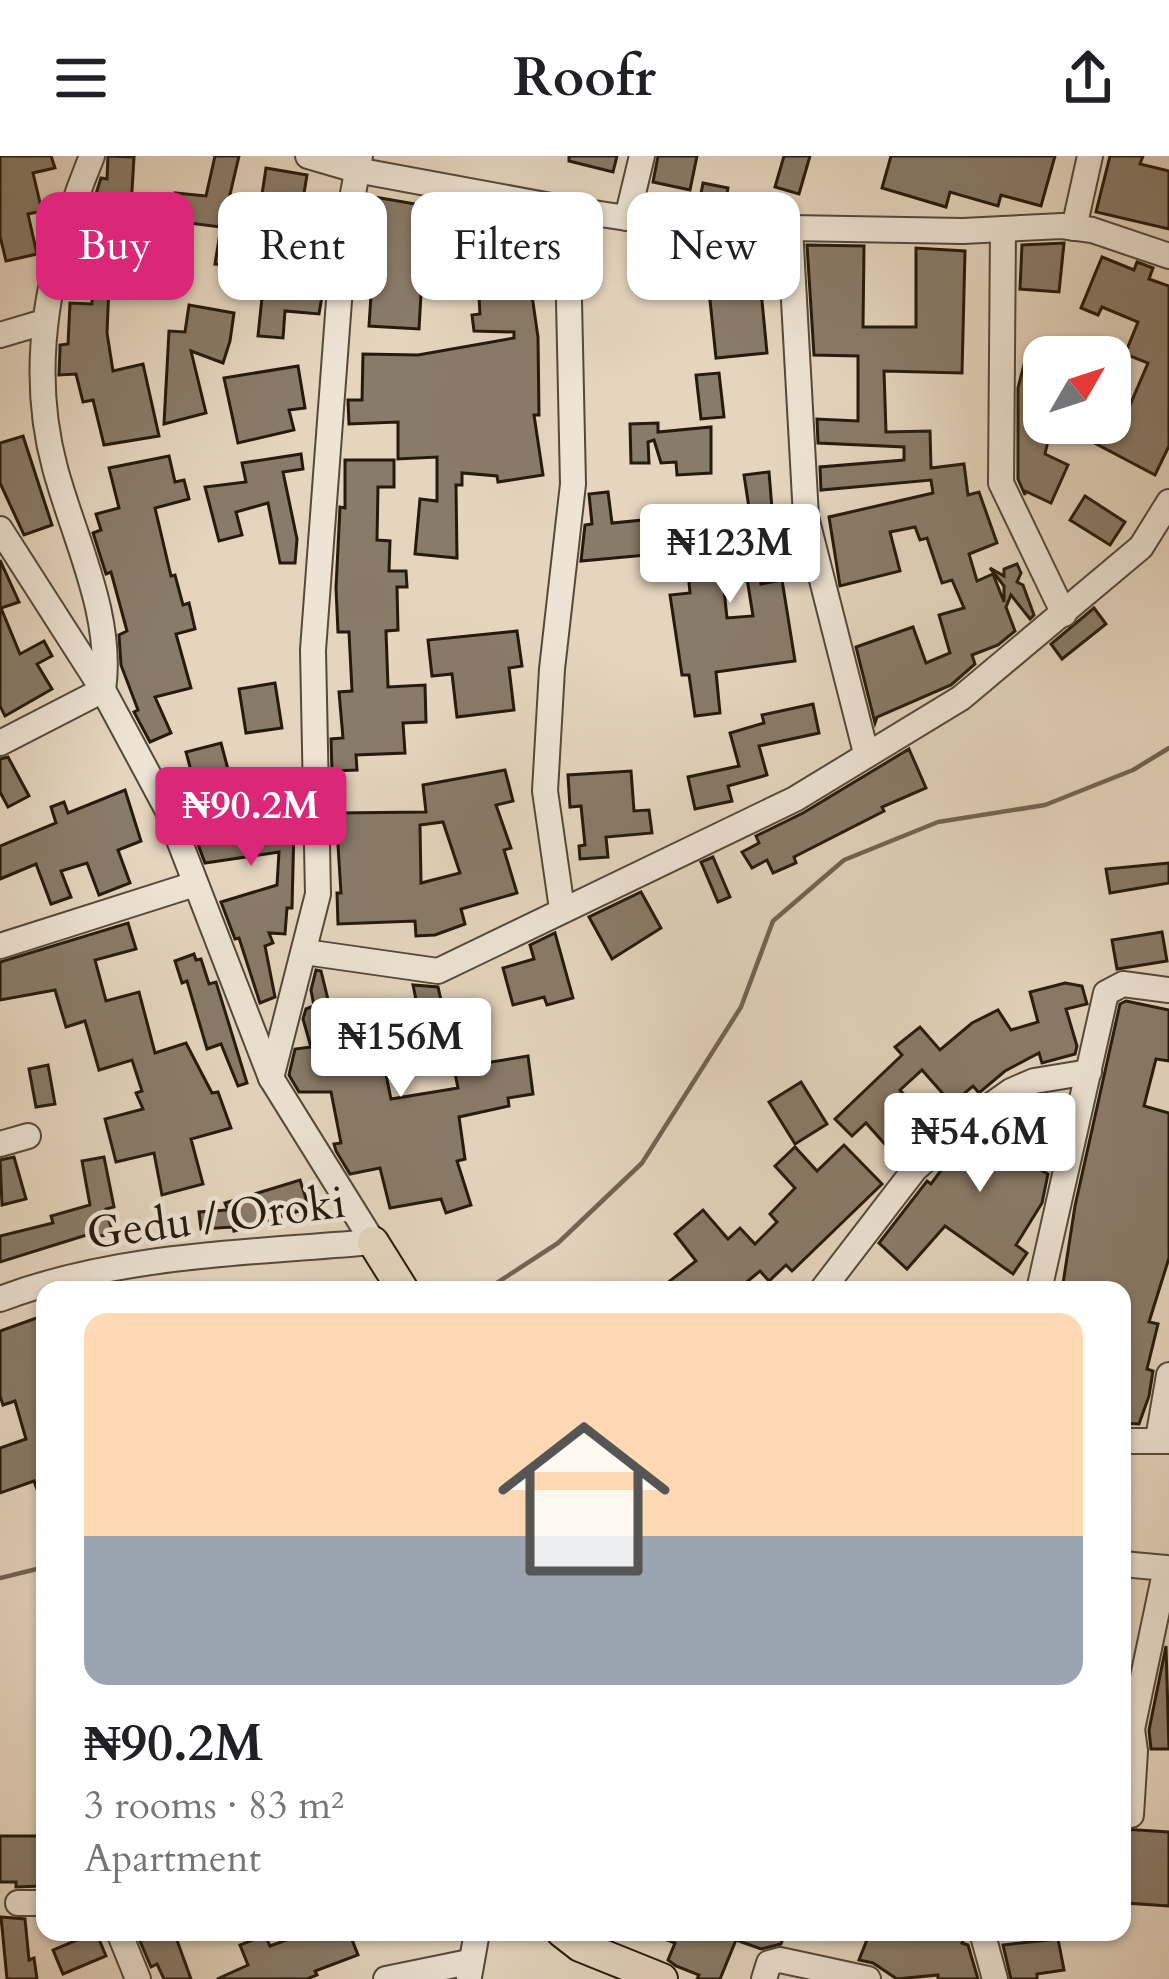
<!DOCTYPE html>
<meta charset="utf-8">
<style>
body{margin:0;font-family:Cardo,serif;background:#f2f2f2;color:#202124;height:100vh;display:flex;flex-direction:column;font-size:45px;white-space:nowrap}
*{box-sizing:border-box;margin:0}
p{font-size:39px;color:#757577}
.icon{flex:none;width:66px;height:66px;fill:none;stroke:currentColor;stroke-width:2;stroke-linecap:round;stroke-linejoin:round}
.map{position:relative;flex:1;overflow:hidden}
.panel{position:absolute;left:36px;top:1125px;width:1095px;height:660px;display:flex;flex-direction:column;background:#fff;border-radius:24px;box-shadow:0 3px 9px #0004}
.panel>*{flex:none}
.banner{position:absolute;left:36px;top:36px;width:1098px;height:108px;display:flex;gap:24px}
.needle{width:78px;rotate:51deg}
.tools{position:absolute;left:1023px;top:180px;display:grid;gap:24px}
.tools a{display:grid;place-items:center;width:108px;height:108px;border-radius:24px;background:#fff;box-shadow:0 3px 9px #0004;font-size:60px}
.price{position:absolute;translate:-50% -102px;padding:0 27px;border-radius:12px;background:#fff;color:#222;font-size:39px;line-height:78px;filter:drop-shadow(0 3px 6px #0008)}
.price::after{content:'';position:absolute;left:50%;top:72px;width:36px;height:27px;margin-left:-18px;background:inherit;clip-path:polygon(0 0,100% 0,50% 100%)}
.price.active{background:#db2777;color:#fff}
ul{padding:0;list-style:none}
li{display:grid;align-content:center;gap:24px;height:636px;padding:0 48px}
li span{display:grid;place-items:center;height:372px;border-radius:24px;color:#555}
li>.icon{margin-inline-start:auto}
span .icon{width:216px;height:216px;fill:#fffc;stroke-width:1}
li b{font-size:51px}
.chip{padding:0 42px;border-radius:24px;background:#fff;box-shadow:0 3px 9px #0004;font-size:42px;line-height:108px}
.chip.active{background:#db2777;color:#fff}
header{display:flex;justify-content:space-between;align-items:center;height:156px;padding:0 48px;background:#fff;font-size:54px;font-weight:800}
.map>svg:first-child{display:block}
.lines{fill:none;stroke-linecap:round;stroke-linejoin:round}
.stream{stroke:#716453;stroke-width:4.5}
.building{fill:#897b69;stroke:#251a0c;stroke-width:3;fill-rule:evenodd}
.minor-casing{stroke:#554939;stroke-width:28}
.major-casing{stroke:#251a0c;stroke-width:34}
.minor{stroke:#eee4d5;stroke-width:24}
.major{stroke:#e5d5bf;stroke-width:30}
.labels{text-anchor:middle;dominant-baseline:central;stroke-width:9;stroke-linejoin:round;paint-order:stroke}
.street-label{font-size:45px;fill:#251a0c;stroke:#eee4d5}
</style>
<header><svg class="icon" aria-label="menu" viewBox="0 0 24 24"><path d="M4 6h16M4 12h16M4 18h16"/></svg>Roofr<svg class="icon" aria-label="share" viewBox="0 0 24 24"><path d="M12 15V3M7 8l5-5 5 5M5 13v7h14v-7"/></svg></header>
<div class="map">
<svg width="1169" height="1823" viewBox="0 0 1169 1823">
<rect width="100%" height="100%" fill="#e5d5bf"/>
<filter id="stains"><feTurbulence type="fractalNoise" baseFrequency=".00167" numOctaves="4"/><feColorMatrix values="0 0 0 0 .2 0 0 0 0 .09 0 0 0 0 .02 0 0 0 .5 -.17"/></filter>
<radialGradient id="worn" r=".72"><stop offset=".6" stop-color="#630" stop-opacity="0"/><stop offset="1" stop-color="#630" stop-opacity=".3"/></radialGradient>
<g class="lines">
<g class="stream">
<path d="M486 1134 558 1087 642 1007 741 851 773 765 844 704 938 666 1045 649 1133 614 1169 592"/>
<path d="M0 1422 45 1411"/>
</g>
</g>
<g class="building">
<path d="M0 0H51L55 12 33 17 42 55 28 58 37 98 6 105 0 80Z"/>
<path d="M108 0 134 1 130 68 143 69 141 96 134 95 133 131 109 130 107 177 113 215 143 208 159 280 104 289 93 244 83 246 76 218 59 219 60 194V189L68 188 70 147 92 148 93 111 74 107 101 22 107 23Z"/>
<path d="M215 0H239L228 47 260 52 266 12 307 19 295 91 326 94 323 134 319 158 285 155 283 182 258 180 267 94 257 111 215 108 221 71 173 65 175 37 206 40Z"/>
<path d="M569 0H617L613 16 569 5Z"/>
<path d="M658 0H697L690 34 653 26Z"/>
<path d="M784 0H810L799 38 775 31Z"/>
<path d="M891 0H1055L1041 50 1001 39 998 50 950 36 946 51 882 32Z"/>
<path d="M1110 0H1143L1140 8 1169 15V73L1096 56Z"/>
<path d="M703 27 728 32 724 54 698 53Z"/>
<path d="M369 40 415 48 414 56 449 63 446 84 423 81 421 107 431 108 429 138H421L419 173 369 170 371 139 356 138Z"/>
<path d="M452 49 532 63V71L522 70 538 181 539 259H534L543 319 498 326 497 320 462 317V329H456L457 402 415 398 420 343 437 345V301L398 303V266L349 268 348 244H362L363 198 418 199 514 182V176L474 175 472 159 480 158 475 72 452 69Z"/>
<path d="M632 80 659 83 662 114 637 117Z"/>
<path d="M1064 87 1059 136 1020 133 1022 89Z"/>
<path d="M807 89 864 90 863 171H916V92L965 95 962 217 884 215 886 276 930 275 931 312 964 308 968 339 979 336 997 387 969 398 977 425 993 418 1004 446V430L990 412 1004 420V413L1017 408 1021 417 1017 426 1023 429 1034 459 1030 463 1011 439 1006 451 1015 475 998 489 972 499 975 508 951 529 877 561 875 567 856 491 913 471 926 507 950 497 939 459 964 452 952 424 942 427 927 382 920 384 915 371 890 376 900 415 840 430 829 361 933 337 931 324 821 334 820 311 904 304V291L818 287 817 263 858 265V200L814 199Z"/>
<path d="M757 93 767 197 716 202 705 96Z"/>
<path d="M1102 101 1134 114 1137 106 1153 112 1149 123 1169 130V290L1155 319 1087 283 1093 267H1110V249L1127 256 1148 207 1125 198 1138 166 1102 151 1098 159 1081 152Z"/>
<path d="M189 149 234 157 230 185 223 207 191 195 206 257 164 268 169 175 185 176Z"/>
<path d="M1027 197 1044 201V267H1052L1045 298 1068 309 1051 347 1025 335V339L1018 323V232Z"/>
<path d="M298 210 305 252 289 254 294 274 238 287 224 222Z"/>
<path d="M719 217 724 261 701 263 696 219Z"/>
<path d="M658 267V276L711 271V317L677 319 676 306 661 307 654 284 648 286 649 307H631L630 268Z"/>
<path d="M23 280 52 369 24 379 0 327V287Z"/>
<path d="M301 298 303 313 283 316 297 383 295 407H280L268 347 236 356 242 379 219 385 205 331 246 326 242 307Z"/>
<path d="M169 300 175 326 184 324 189 343 155 352 171 420 175 419 183 449 189 447 195 473 176 478 191 532 155 541 171 577 150 586 134 556 138 554 121 509 119 479 127 475 111 416 106 418 93 377 101 374 96 358 119 352 109 312Z"/>
<path d="M345 304H394V331H378L377 384 390 385 389 415H406L407 431H397L398 474 386 475 388 531 425 529 426 566 403 567 405 597 356 599 357 614 332 615 331 583 343 582 339 536 352 535 349 476H338L336 432 340 351 345 352Z"/>
<path d="M769 316 775 389 757 391 761 428 782 424 795 505 716 516 720 557 695 560 689 519H682L670 439 690 437 685 383 678 361 692 357 703 389 719 387 727 462 753 460 738 366 751 365 744 319Z"/>
<path d="M608 336 612 367 654 363 658 398 581 405 585 369 592 368 589 338Z"/>
<path d="M1085 340 1125 366 1110 389 1070 364Z"/>
<path d="M0 404 19 446 1 452 20 498 44 485 52 500 37 508 52 533 5 560 0 550Z"/>
<path d="M1094 452 1106 468 1062 503 1051 488Z"/>
<path d="M517 475 522 510 509 512 514 554 457 561 452 518 432 520 428 484Z"/>
<path d="M275 527 282 572 246 577 239 533Z"/>
<path d="M813 548 819 577 759 590 767 619 728 630 732 645 695 653 688 621 739 610 730 577 764 567 762 559Z"/>
<path d="M221 587 229 617 194 626 186 596Z"/>
<path d="M909 593 926 632 882 651 884 655 794 701 796 707 773 717 767 704 752 712 742 696 759 687 756 680 803 657Z"/>
<path d="M8 601 29 640 8 651 0 636V603Z"/>
<path d="M505 614 513 645 496 649 511 692 504 694 517 737 461 753 465 768 435 779 416 780 415 765 338 768 337 737H341L336 657 426 656 423 629ZM443 666 460 717 421 727 420 669Z"/>
<path d="M631 615 634 655 649 654 652 677 606 681 608 701 580 703 579 690 585 689 581 650 570 651 568 619Z"/>
<path d="M125 634 141 685 118 694 130 727 99 739 87 707 61 715 71 741 51 748 36 708 0 723V690L56 667 51 651 64 646 68 657Z"/>
<path d="M285 634 294 670 292 752H287L285 778 269 777 273 787 265 790 275 841 260 847 239 782 235 783 221 746 277 729 279 696 205 707 184 651Z"/>
<path d="M713 701 730 741 718 746 701 706Z"/>
<path d="M1169 707V727L1110 737 1106 713Z"/>
<path d="M641 736 661 772 612 803 589 761Z"/>
<path d="M128 767 136 793 95 804 106 845 139 836 155 897 186 887 212 937 218 936 231 972 191 983 203 1028 162 1039 154 997 116 1006 105 963 143 953 136 937 142 935 132 904 99 914 85 865 66 871 55 834 0 844V806Z"/>
<path d="M1162 776 1167 805 1117 813 1112 784Z"/>
<path d="M555 777 573 842 547 849 544 841 513 849 503 812 534 803 530 789Z"/>
<path d="M194 798 196 804 201 803 209 828 216 826 247 927 238 930 221 888 207 893 187 825 182 827 175 805Z"/>
<path d="M316 814 321 815 333 864 352 859 361 891 423 878 413 829 438 831 443 853 439 854 450 902 385 914 391 943 458 932 454 912 528 900 533 938 508 942 509 950 459 961 465 1003 457 1005 471 1049 446 1057 441 1043 390 1052 380 1012 350 1018 336 995 334 988 341 987 331 936H299L289 919 295 893 311 891 303 863 306 853 314 850 311 834Z"/>
<path d="M1065 827 1082 830 1087 848 1066 853 1077 890 1075 898 1042 907 1039 897 1005 915 979 937 973 930 952 948 922 914 900 934 935 973 900 1005 866 967 852 980 835 963 902 899 895 891 920 871 940 894 972 867 998 854 1011 874 1038 866 1030 836Z"/>
<path d="M1126 845 1169 854V905L1156 903 1144 950 1169 957V1102L1149 1166 1158 1168 1147 1213 1153 1215 1149 1240 1139 1268 1122 1267V1172L1127 1153 1122 1152V1134H1062L1075 1050 1120 848Z"/>
<path d="M48 909 55 948 36 951 29 913Z"/>
<path d="M801 926 827 968 795 988 769 946Z"/>
<path d="M1020 949 1055 978 1030 1008 1048 1018 1042 1047 1016 1089 1027 1097 1013 1118 945 1070 907 1113 879 1087 927 1025 931 1028 945 1009 980 977 997 965 999 968Z"/>
<path d="M844 989 882 1028 792 1115 786 1109 769 1125 760 1115 737 1134H658L696 1105 675 1078 703 1054 728 1083 740 1072 755 1088 777 1066 770 1058 795 1032 775 1010 795 991 817 1015Z"/>
<path d="M14 1001 26 1043 2 1049 0 1004Z"/>
<path d="M104 1001 114 1051 106 1053 113 1078 94 1081 93 1077 0 1106V1080L53 1067 51 1060 90 1049 82 1005Z"/>
<path d="M300 1024 309 1052 234 1075 233 1071 201 1073 199 1056 228 1054 225 1047Z"/>
<path d="M45 1159V1350H43L34 1325 0 1337V1292L26 1283 15 1245 3 1249 0 1240V1175Z"/>
<path d="M1166 1490 1169 1593H1151L1149 1574Z"/>
<path d="M1123 1673 1169 1676V1750L1126 1747 1128 1712H1122Z"/>
<path d="M0 1680H42V1730L16 1731V1726H0Z"/>
<path d="M1 1761 25 1763 29 1804 34 1802 37 1823H7Z"/>
<path d="M96 1776 106 1800 63 1818 53 1794Z"/>
<path d="M159 1776H174L191 1823H164L157 1808 151 1811 140 1785Z"/>
<path d="M308 1776H349L358 1799 315 1815 317 1819 307 1823H217L248 1809 240 1789 265 1779 270 1790Z"/>
<path d="M785 1776 781 1788 761 1793 736 1784 720 1823H697L699 1819 676 1810 668 1804 675 1787 649 1777Z"/>
<path d="M870 1776H966L962 1787 968 1789 978 1823H938V1819L897 1823 873 1807 859 1804Z"/>
<path d="M1058 1783 1064 1814 1037 1818V1823H1011L1003 1789Z"/>
</g>
<g class="lines">
<g class="minor-casing">
<g id="minor">
<path d="M308 0 356 14 567 53 680 70 963 75 1062 70 1092 74 1169 100"/>
<path d="M627 62 642 0"/>
<path d="M790 72 806 361 866 597"/>
<path d="M1074 72 1090 0"/>
<path d="M1003 73 1001 327 1064 458"/>
<path d="M0 179 44 166"/>
<path d="M0 373 103 534 167 653 271 922 373 1086C248 1097 118 1098 0 1143"/>
<path d="M0 587 103 534C114 460 74 383 55 312 26 205 51 100 92 0"/>
<path d="M562 753 545 635 552 513 573 328 567 53"/>
<path d="M0 790 195 728"/>
<path d="M305 796 438 815 795 643 961 542 1141 391 1169 346"/>
<path d="M271 922 318 738 313 494 343 91 360 0"/>
<path d="M0 988 28 980"/>
<path d="M822 1134 915 1013 970 964 1011 935 1034 925 1089 916"/>
<path d="M1039 1134 1106 837 1123 828 1169 834"/>
<path d="M1158 1283 1169 1219"/>
<path d="M1122 1285H1169"/>
<path d="M1122 1408 1166 1412 1132 1573 1135 1595 1131 1659"/>
<path d="M18 1747H45"/>
<path d="M119 1776 138 1823"/>
<path d="M982 1776 995 1823"/>
<path d="M469 1821 477 1776"/>
<path d="M386 1823 469 1806"/>
<path d="M764 1823 769 1807 780 1804 868 1823"/>
</g>
</g>
<g class="major-casing">
<g id="major">
<path d="M373 1086 403 1134"/>
<path d="M562 1776 580 1790 662 1823"/>
</g>
</g>
<use href="#minor" class="minor"/>
<use href="#major" class="major"/>
</g>
<g class="labels">
<g class="street-label">
<text transform="translate(216 1062) rotate(-7)">Gedu / Oroki</text>
</g>
</g>
<rect width="100%" height="100%" filter="url(#stains)"/>
<rect width="100%" height="100%" fill="url(#worn)"/>
</svg>
<div class="tools">
<a><svg class="needle" viewBox="-14 -14 28 28"><path d="M0-13l5 13h-10z" fill="#e53935"/><path d="M0 13l5-13h-10z" fill="#757577"/></svg></a>
</div>
<b class="price" style="left:730px;top:450px">₦123M</b>
<b class="price active" style="left:251px;top:713px">₦90.2M</b>
<b class="price" style="left:401px;top:944px">₦156M</b>
<b class="price" style="left:980px;top:1039px">₦54.6M</b>
<div class="banner">
<a class="chip active">Buy</a>
<a class="chip">Rent</a>
<a class="chip">Filters</a>
<a class="chip">New</a>
</div>
<section class="panel">
<ul>
<li><span style="background:linear-gradient(#ffd9b3 60%,#9aa5b1 0)"><svg class="icon" aria-label="home" viewBox="0 0 24 24"><path d="M3 11l9-7 9 7M6 9v11h12V9"/></svg></span><div><b>₦90.2M</b><p>3 rooms · 83 m²</p><p>Apartment</p></div></li>
</ul>
</section>
</div>
